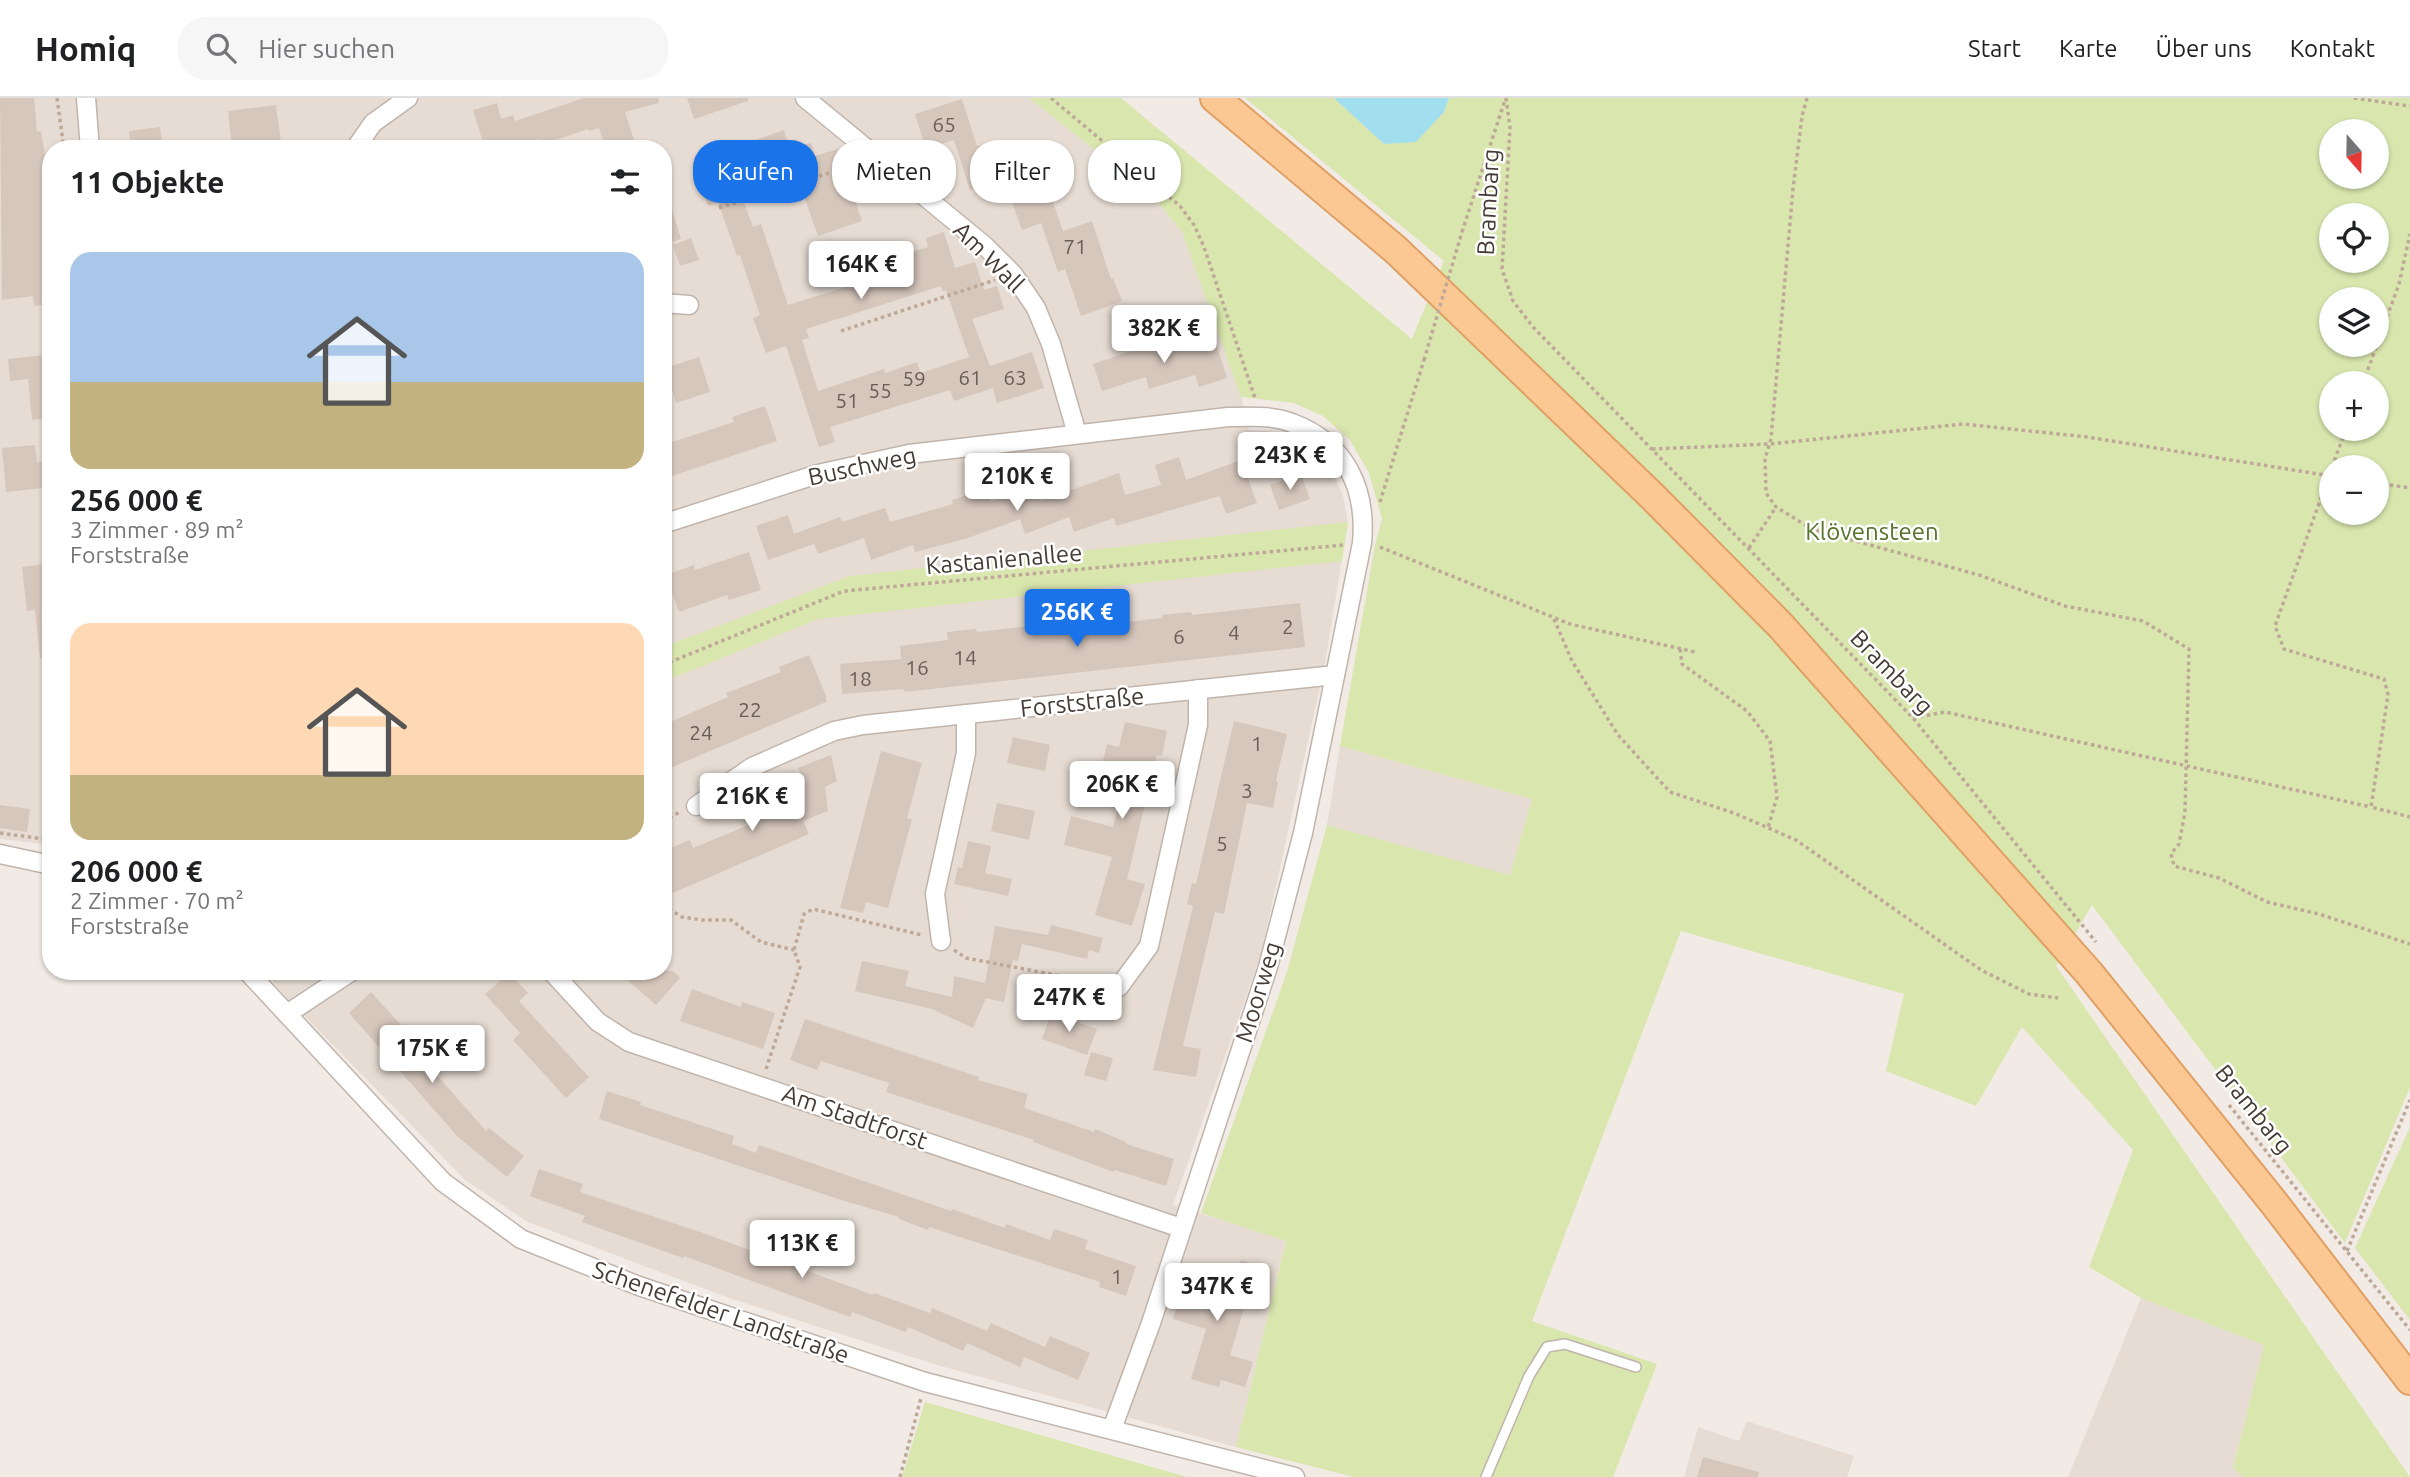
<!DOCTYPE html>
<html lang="de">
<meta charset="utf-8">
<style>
body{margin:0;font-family:Ubuntu,sans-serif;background:#f6f6f6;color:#202124;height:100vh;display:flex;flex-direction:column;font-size:26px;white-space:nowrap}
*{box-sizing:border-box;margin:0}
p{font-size:23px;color:#757577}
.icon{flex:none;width:38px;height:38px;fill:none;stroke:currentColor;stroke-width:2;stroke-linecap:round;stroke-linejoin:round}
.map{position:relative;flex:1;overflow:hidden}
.drawer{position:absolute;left:42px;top:42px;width:630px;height:840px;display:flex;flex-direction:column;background:#fff;border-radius:28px;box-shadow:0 2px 5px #0004}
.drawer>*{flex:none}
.guide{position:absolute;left:693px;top:42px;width:665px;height:63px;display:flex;gap:14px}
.needle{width:46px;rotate:160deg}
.fabs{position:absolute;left:2319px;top:21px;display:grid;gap:14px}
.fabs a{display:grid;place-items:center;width:70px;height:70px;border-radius:50%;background:#fff;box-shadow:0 2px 5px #0004;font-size:35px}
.price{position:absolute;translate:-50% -60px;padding:0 16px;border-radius:7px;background:#fff;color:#222;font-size:23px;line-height:46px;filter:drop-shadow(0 2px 4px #0008)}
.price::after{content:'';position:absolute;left:50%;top:42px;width:21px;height:16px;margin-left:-10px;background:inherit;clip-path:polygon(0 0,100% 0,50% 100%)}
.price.active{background:#1a73e8;color:#fff}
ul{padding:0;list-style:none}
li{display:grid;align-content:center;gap:14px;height:371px;padding:0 28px}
li span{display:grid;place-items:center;height:217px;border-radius:21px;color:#555}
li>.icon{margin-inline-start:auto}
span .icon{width:126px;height:126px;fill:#fffc;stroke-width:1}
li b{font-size:30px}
h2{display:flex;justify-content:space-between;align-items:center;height:84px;padding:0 28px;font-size:30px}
.chip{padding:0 24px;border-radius:28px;background:#fff;box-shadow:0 2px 5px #0004;font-size:24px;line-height:63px}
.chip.active{background:#1a73e8;color:#fff}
header{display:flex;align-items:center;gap:42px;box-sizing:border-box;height:98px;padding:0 35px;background:#fff;border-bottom:2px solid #e0e0e0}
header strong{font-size:33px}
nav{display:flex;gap:38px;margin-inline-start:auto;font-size:24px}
.search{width:490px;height:63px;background:#f6f6f6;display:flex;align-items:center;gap:18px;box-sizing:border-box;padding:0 24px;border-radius:28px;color:#757577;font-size:26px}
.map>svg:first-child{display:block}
.residential{fill:#e6dcd3}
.green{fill:#d9e6ae;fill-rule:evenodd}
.water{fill:#a2dfee}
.building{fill:#d6c7bd;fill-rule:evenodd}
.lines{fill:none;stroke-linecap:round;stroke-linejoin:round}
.service-casing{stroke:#c0b4ab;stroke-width:12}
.minor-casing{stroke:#c0b4ab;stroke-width:21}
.primary-casing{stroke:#e0a065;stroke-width:32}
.path{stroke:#bea999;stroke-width:3.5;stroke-dasharray:3.5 3.5;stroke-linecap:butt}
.service{stroke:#fff;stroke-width:9}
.minor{stroke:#fff;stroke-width:18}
.primary{stroke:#fbc894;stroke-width:28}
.path-bridge{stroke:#bea999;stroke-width:3.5;stroke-dasharray:3.5 3.5;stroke-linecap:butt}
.labels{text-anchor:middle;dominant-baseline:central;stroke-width:5;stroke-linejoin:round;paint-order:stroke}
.number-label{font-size:21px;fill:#685e57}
.street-label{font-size:24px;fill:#443b35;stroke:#fff}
.park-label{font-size:24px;fill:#56742a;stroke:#fff}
</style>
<header>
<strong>Homiq</strong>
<div class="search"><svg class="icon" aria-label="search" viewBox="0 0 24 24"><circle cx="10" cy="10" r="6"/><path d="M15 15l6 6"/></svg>Hier suchen</div>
<nav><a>Start</a><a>Karte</a><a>Über uns</a><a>Kontakt</a></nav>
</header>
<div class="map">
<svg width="2410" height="1379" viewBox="0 0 2410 1379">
<rect width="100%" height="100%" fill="#f2ebe5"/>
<g class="residential">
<path d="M0 0H1029L1154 99 1182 134 1241 298 1249 332 1279 334 1305 346 1329 367 1343 397 1348 424 1324 571 1261 856 1173 1107 1286 1142 1236 1349 937 1267 729 1200 528 1124 465 1082 282 895 265 873H663V51H51V747L0 741Z"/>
<path d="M1340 648 1532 701 1510 778 1327 727Z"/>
<path d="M2141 1200 2264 1247 2233 1369 2243 1379H2068Z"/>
<path d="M1747 1323 1854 1358 1847 1379H1684L1698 1329 1739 1343Z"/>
</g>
<g class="green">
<path d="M1029 0H1121L1412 241 1444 163 1245 0H1334L1384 46 1444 14 1449 0H2410V989L2345 1145 2092 807 2056 868 2410 1379H2243L2233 1370 2264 1247 2141 1200 2089 1169 2133 1052 2022 929 1976 1008 1886 973 1904 896 1681 833 1532 1223 1657 1266 1613 1379H1354L1236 1349 1286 1143 1201 1115 1287 874 1327 727 1510 777 1532 701 1340 648 1375 447 1382 421 1369 375 1350 342 1323 318 1294 305 1241 299 1182 134 1154 99ZM2331 33H2376V79H2331ZM2331 117H2376V163H2331ZM2331 201H2376V247H2331ZM2331 285H2376V331H2331ZM2331 369H2376V415H2331Z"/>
<path d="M1348 424 1342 463 818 521 663 584V549L850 478Z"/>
<path d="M2410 1029V1222L2355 1150Z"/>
<path d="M925 1304 1187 1379H902Z"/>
</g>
<path class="water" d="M1334 0H1449L1444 14 1416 44 1384 46Z"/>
<g class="building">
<path d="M0 0H34L37 34 41 33 51 96V117L46 118 51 174V206L34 208 33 198 2 202Z"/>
<path d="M584 0H658L659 5 625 14 637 51H606L599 30 589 33 588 31 541 47 539 41 506 51H485L473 12 497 5 501 21 513 17 515 23Z"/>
<path d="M687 0H748V3L694 21Z"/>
<path d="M962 1 977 48 982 47 986 59 1017 49 1031 90 1046 84 1063 133 1092 123 1111 181 1113 180 1122 203 1081 218 1065 171 1058 174 1041 125 1022 132 1004 81 970 92 954 42 926 51 915 16Z"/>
<path d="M276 7 282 51H232L228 13Z"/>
<path d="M160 29 163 51H131L129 33Z"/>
<path d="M784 32 790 51 811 45 815 58 844 49 850 66 843 68 862 123 818 138 797 78 741 97 753 129 761 126 788 207 859 185 855 172 928 149 926 140 944 134 955 170 975 164 984 192 997 188 1004 211 972 221 990 268 1032 254 1044 290 997 305 993 290 954 303 950 292 830 329 835 344 819 349 786 248 766 255 753 220 760 217 740 157 737 158 718 104 708 108 694 64ZM941 188 943 193 946 192 969 259 921 275 917 264 885 275 884 271 818 293 802 242 809 240 806 231Z"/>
<path d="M667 95 681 141 663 147V96Z"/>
<path d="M691 140 699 162 680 168 673 147Z"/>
<path d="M1213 236 1227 280 1199 289 1195 277 1149 291 1146 279 1102 293 1093 266 1167 241 1170 251Z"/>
<path d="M45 257 49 299H51V320L32 322 28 281 10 283 8 261Z"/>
<path d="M699 259 710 294 676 305 665 270Z"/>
<path d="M765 308 777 343 663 381V347L734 324 732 319Z"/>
<path d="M35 347 37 364 51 363V389L6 394 2 350Z"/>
<path d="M1179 359 1186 382 1241 362 1257 405 1226 416 1220 398 1116 428 1114 420 1074 434 1069 419 1025 436 1020 421 965 441 915 454 913 447 871 462 864 440 818 456 814 446 768 462 756 428 788 417 794 436 840 419 842 424 885 410 890 424 953 406 952 402 986 391 990 404 1036 388 1041 403 1119 375 1125 397 1161 387 1155 367Z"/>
<path d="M1301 376 1310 401 1279 412 1270 387Z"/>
<path d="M749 454 761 492 729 502 727 497 679 514 666 477 694 467 695 472Z"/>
<path d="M51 465V560H40L35 512 27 513 22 469Z"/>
<path d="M1300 505 1305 549 905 594 904 591 842 596 840 566 901 561 900 548 948 542 947 534 976 531 977 534 1033 528V535L1162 520V517L1191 514 1192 517Z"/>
<path d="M809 557 826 598V604L663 673V627L728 599 726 595 781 574 779 569Z"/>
<path d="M1234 623 1287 636 1276 683 1278 684 1273 710 1247 705 1224 816 1215 814 1183 948 1201 951 1196 979 1153 972 1193 808 1187 806 1192 785 1196 786Z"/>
<path d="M1125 624 1167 633 1162 658 1157 657 1127 781 1145 786 1132 828 1095 817 1112 759 1064 747 1071 718 1113 729 1127 673 1102 667 1107 646 1119 649Z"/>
<path d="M1013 639 1050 647 1045 673 1007 665Z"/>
<path d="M881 653 922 665 907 720 912 721 888 810 866 804 863 815 840 810Z"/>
<path d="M831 657 837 683 825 689 828 713 803 723 809 736 673 795 667 782 663 784V753L690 742 693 750 799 706 792 688 803 684 798 670Z"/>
<path d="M997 705 1035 713 1029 742 991 733Z"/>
<path d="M0 707 30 711 27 734 0 730Z"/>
<path d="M968 743 991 748 985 775 1012 781 1008 798 954 786 958 769 962 770Z"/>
<path d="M1051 827 1103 840 1099 855 1089 852 1087 861 1022 846 1018 863 1013 862 1004 904 986 900 973 930 932 911 855 893 862 863 909 873 905 888 952 899 954 878 985 885 995 828 1048 837Z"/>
<path d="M617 873H673L680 880 656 907Z"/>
<path d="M509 875 528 895 519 903 589 979 566 1000 513 942 520 935 485 896Z"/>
<path d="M692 891 741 909 742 904 775 915 763 951 680 923Z"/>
<path d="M371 894 401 927 398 930 436 976 486 1033 489 1030 524 1058 507 1079 458 1039 349 915Z"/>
<path d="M1051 915 1097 931 1087 957 1042 941Z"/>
<path d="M805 921 979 979 978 982 1028 996 1024 1010 1094 1034 1095 1031 1126 1044V1046L1174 1061 1166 1088 1115 1072 1114 1074 1033 1044 1034 1042 886 994 889 985 821 963 817 972 790 962Z"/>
<path d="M1091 954 1113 960 1106 983 1084 977Z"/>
<path d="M607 993 641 1004 640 1007 734 1038 732 1046 756 1055 759 1047 951 1113 952 1111 1005 1130 1006 1126 1050 1142 1054 1131 1088 1142 1085 1151 1136 1168 1126 1198 1099 1189 1100 1184 929 1129 928 1132 899 1121V1119L838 1101 599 1021Z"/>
<path d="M539 1071 583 1086 580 1094 706 1136 873 1197 874 1195 930 1215 932 1210 987 1233 991 1225 1045 1249 1050 1238 1090 1255 1078 1282 1024 1259 1020 1269 967 1245 963 1253 908 1229 906 1234 852 1214 850 1219 684 1158 683 1160 582 1124 585 1118 530 1098Z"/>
<path d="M1241 1162 1257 1167 1230 1257 1253 1264 1245 1289 1221 1282 1219 1289 1191 1281 1206 1231 1173 1221 1187 1172 1234 1186Z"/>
<path d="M1703 1359 1759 1374 1758 1379H1697Z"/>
</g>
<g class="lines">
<g class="service-casing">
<path id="service" d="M1486 1379 1529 1278 1547 1249 1565 1246 1636 1269"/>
</g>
<g class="minor-casing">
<g id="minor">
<path d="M86 0 90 51"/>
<path d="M805 0 985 148 1013 176 1036 210 1051 246 1077 336"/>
<path d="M355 51 373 25 408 0"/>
<path d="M663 205 689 207"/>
<path d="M663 426 818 376 909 356 1228 319C1248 319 1273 317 1292 325 1346 345 1367 391 1362 445L1303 735 1268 869 1151 1225 1112 1331"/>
<path d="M696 708 752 669 834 633 863 627 1335 577"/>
<path d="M0 756 51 767"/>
<path d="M941 843 935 796 966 655V616"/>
<path d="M247 873 443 1084 521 1141 639 1188 925 1284 1295 1379"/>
<path d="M551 873 598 924 629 944 1181 1130"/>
<path d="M1119 889 1149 848 1198 627V591"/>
<path d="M287 916 352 873"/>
</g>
</g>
<g class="primary-casing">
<path id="primary" d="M1215 0 1396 152 1652 398 1781 528 2089 875 2274 1105 2410 1282"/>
</g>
<g class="path">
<path d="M57 0 64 51"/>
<path d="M1051 0 1180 108 1194 127 1204 149 1255 300"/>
<path d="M1506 0 1510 30 1502 171 1513 203 1533 229 1913 620 2096 844"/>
<path d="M1807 0 1802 18 1793 91 1771 341 1765 361 1766 395 1776 409 1812 431 1979 477 2065 508 2143 523 2189 551 2185 714 2179 746 2171 756 2174 768 2219 780 2267 804 2319 816 2410 846"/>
<path d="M2354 0 2410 8"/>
<path d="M719 110 857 66"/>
<path d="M1462 134 1505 2"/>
<path d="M841 233 995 182"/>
<path d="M2363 285 2399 186 2410 136"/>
<path d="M1652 351 1770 346 1963 326 2087 339 2331 378"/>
<path d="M2332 369 2346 331"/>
<path d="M2331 372 2275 528 2284 551 2384 581 2388 597 2371 709 2410 719"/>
<path d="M2376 385 2410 390"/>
<path d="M1380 404 1424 262"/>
<path d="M1380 449 1570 526 1695 554"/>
<path d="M1749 450 1776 409"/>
<path d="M1554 521 1572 563 1618 637 1670 694 1734 715 1796 742 1981 872 2029 896 2058 900"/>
<path d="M1680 551 1682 566 1747 613 1770 643 1777 699 1768 730"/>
<path d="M663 567 844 493 1344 447"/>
<path d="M1913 620 1945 614 2371 709"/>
<path d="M663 723 680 714"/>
<path d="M0 735 51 742"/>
<path d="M663 807 682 819 702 822H731L761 844 794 852"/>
<path d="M954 852 966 860 1103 886"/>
<path d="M766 971 800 869 794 852 804 816 813 811 922 837"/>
<path d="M2229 1007 2410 1232"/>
<path d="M2347 1153 2410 1002"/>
<path d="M900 1379 921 1300"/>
</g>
<use href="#service" class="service"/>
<use href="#minor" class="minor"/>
<use href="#primary" class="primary"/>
<path class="path-bridge" d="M1424 262 1462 134"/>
</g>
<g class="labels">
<g class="number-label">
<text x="944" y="26">65</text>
<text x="1075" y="148">71</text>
<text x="970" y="279">61</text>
<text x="1015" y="279">63</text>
<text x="914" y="280">59</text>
<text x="880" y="292">55</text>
<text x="847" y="302">51</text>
<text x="1288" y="528">2</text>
<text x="1234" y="534">4</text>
<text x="1179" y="538">6</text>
<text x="965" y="559">14</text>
<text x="917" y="569">16</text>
<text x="860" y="580">18</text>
<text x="750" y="611">22</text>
<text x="701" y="634">24</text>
<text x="1257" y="645">1</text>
<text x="1247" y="692">3</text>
<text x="1222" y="745">5</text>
<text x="1117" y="1178">1</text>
</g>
<g class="street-label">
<text transform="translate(1488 104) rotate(-87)">Brambarg</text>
<text transform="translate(989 159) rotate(45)">Am Wall</text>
<text transform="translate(862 368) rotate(-12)">Buschweg</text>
<text transform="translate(1004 461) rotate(-5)">Kastanienallee</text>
<text transform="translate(1892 574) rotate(46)">Brambarg</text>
<text transform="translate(1082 604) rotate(-6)">Forststraße</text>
<text transform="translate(1258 894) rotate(-73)">Moorweg</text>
<text transform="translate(2254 1011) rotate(51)">Brambarg</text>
<text transform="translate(855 1019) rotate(19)">Am Stadtforst</text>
<text transform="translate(721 1214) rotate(19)">Schenefelder Landstraße</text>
</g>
<g class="park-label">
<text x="1872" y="433">Klövensteen</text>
</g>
</g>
</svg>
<div class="fabs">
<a><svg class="needle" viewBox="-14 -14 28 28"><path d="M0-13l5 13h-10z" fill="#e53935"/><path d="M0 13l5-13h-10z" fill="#757577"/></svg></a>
<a><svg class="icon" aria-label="locate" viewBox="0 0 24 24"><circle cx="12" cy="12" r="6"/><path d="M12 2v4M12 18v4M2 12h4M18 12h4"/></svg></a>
<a><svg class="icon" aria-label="layers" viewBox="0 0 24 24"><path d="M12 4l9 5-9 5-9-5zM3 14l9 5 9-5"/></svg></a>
<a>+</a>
<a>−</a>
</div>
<b class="price" style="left:861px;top:203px">164K €</b>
<b class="price" style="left:1164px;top:267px">382K €</b>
<b class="price" style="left:1290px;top:394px">243K €</b>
<b class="price" style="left:1017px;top:415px">210K €</b>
<b class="price active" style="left:1077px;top:551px">256K €</b>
<b class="price" style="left:1122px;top:723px">206K €</b>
<b class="price" style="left:752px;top:735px">216K €</b>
<b class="price" style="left:1069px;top:936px">247K €</b>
<b class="price" style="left:432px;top:987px">175K €</b>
<b class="price" style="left:802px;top:1182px">113K €</b>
<b class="price" style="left:1217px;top:1225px">347K €</b>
<div class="guide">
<a class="chip active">Kaufen</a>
<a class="chip">Mieten</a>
<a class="chip">Filter</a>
<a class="chip">Neu</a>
</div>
<section class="drawer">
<h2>11 Objekte<svg class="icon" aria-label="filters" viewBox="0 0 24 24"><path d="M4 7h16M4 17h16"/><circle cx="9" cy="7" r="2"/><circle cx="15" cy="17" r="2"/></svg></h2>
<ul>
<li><span style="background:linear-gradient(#a9c7e8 60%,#c2b280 0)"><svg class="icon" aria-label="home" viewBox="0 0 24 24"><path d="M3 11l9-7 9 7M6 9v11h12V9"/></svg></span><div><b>256 000 €</b><p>3 Zimmer · 89 m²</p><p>Forststraße</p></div></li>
<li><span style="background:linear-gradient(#ffd9b3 70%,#c2b280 0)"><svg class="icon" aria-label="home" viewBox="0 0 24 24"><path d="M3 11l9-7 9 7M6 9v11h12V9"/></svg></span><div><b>206 000 €</b><p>2 Zimmer · 70 m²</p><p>Forststraße</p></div></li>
</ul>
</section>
</div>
